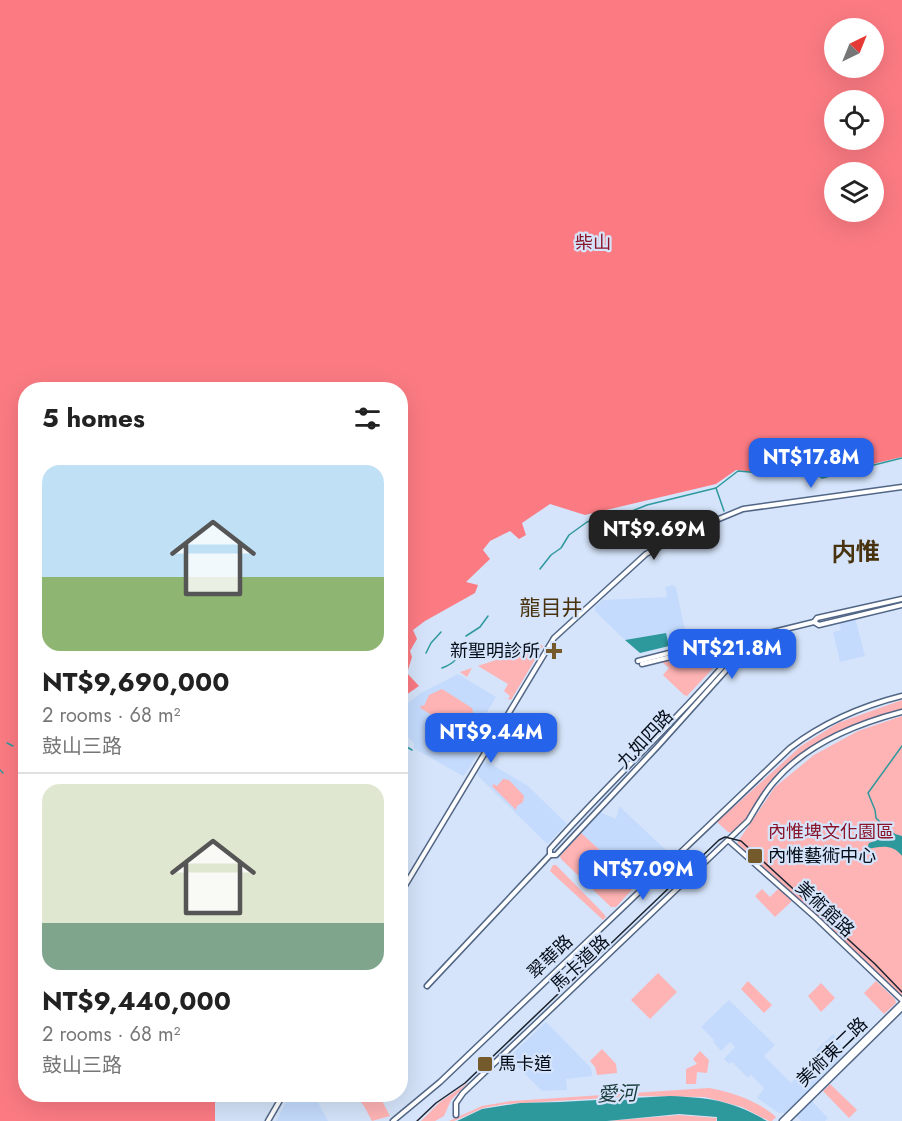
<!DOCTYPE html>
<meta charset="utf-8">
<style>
body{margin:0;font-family:Jost,"Noto Sans TC",sans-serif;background:#f2f2f2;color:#222;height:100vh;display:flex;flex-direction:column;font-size:22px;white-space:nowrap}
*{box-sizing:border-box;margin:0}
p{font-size:20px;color:#767676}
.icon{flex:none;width:33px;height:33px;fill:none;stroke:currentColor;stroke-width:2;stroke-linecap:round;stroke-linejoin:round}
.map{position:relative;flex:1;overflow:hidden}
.sheet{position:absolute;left:18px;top:382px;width:390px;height:720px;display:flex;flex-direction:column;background:#fff;border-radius:24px;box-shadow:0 6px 24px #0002}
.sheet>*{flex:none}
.needle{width:39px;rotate:43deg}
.fabs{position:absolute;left:824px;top:18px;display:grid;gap:12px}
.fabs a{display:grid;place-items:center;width:60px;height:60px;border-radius:50%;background:#fff;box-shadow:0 6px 24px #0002;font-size:30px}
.price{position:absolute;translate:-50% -51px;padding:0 14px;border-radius:12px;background:#2563eb;color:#fff;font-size:20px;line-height:39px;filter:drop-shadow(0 2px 3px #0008)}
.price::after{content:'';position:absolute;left:50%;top:36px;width:18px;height:14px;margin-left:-9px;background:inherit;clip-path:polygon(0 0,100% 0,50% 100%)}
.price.active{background:#222;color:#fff}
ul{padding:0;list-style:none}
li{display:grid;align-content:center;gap:12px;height:318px;padding:0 24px}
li+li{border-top:2px solid #e0e0e0}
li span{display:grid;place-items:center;height:186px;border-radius:18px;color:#555}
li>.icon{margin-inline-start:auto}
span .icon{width:108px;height:108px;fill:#fffc;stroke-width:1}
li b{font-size:26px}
h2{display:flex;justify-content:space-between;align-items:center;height:72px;padding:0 24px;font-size:26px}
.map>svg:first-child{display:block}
.built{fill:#c4dbfd}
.green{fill:#feb3b4}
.forest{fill:#fc7b83;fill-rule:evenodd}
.water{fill:#2e999d}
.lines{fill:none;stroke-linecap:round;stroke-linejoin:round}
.stream{stroke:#2e999d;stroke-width:1.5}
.tertiary-casing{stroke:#516686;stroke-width:7}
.tertiary{stroke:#fff;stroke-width:4}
.tram{stroke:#1a232f;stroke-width:1.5}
.poi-dot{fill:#755a2c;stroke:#d5e4fa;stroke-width:2}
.labels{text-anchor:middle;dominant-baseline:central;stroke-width:4.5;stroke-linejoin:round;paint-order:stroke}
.park-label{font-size:18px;fill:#8a152a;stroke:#d5e4fa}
.poi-label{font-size:18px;fill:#050d18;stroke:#d5e4fa;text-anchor:start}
.street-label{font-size:18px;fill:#050d18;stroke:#d5e4fa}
.water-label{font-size:20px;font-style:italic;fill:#1b3b3c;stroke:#d5e4fa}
.quarter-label{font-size:21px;fill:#48330e;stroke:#d5e4fa}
.district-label{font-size:24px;font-weight:bold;fill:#48330e;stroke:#d5e4fa}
</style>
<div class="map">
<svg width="902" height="1121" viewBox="0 0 902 1121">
<rect width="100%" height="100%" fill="#d5e4fa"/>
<g class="built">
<path d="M673 585 676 588 687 640 685 643 669 646 665 633 625 640 595 611V607L603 600 667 597 665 587Z"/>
<path d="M855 618 865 656 840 662 833 632 841 630 839 622Z"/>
<path d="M458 674 496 697 482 720 493 728 466 773 463 776 417 750 414 748V743L401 731V708L421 693Z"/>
<path d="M484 762H488L528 786 567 824 547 844 478 776 477 773Z"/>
<path d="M619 806 668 852 637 884 581 833 600 812 616 819Z"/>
<path d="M729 1000 775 1045 764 1056 791 1083 820 1054 816 1050 833 1034 844 1049V1054L805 1094 828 1118 825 1121H801L789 1109 784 1113H779L757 1098 764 1088 751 1075 748 1078 732 1062 729 1064 724 1059 735 1047 730 1042 721 1051 713 1042 714 1040 701 1027Z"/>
<path d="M546 1022 591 1068 592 1076 566 1079 567 1090 542 1091 510 1059 509 1057Z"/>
<path d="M290 1095H314L328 1121H276Z"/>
</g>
<g class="green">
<path d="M541 645 543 646 511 700 501 696 508 699 510 696 504 691 508 684 478 666 472 668 467 677 460 672Z"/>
<path d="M727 645 731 649 687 696 684 695 663 675 669 668 661 661Z"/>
<path d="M442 689 472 708C476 720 468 724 461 732L420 708 422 705 424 706 429 695Z"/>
<path d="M902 700V709L869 720 823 742 772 782 748 820 735 833 728 832 717 822 801 746 838 723Z"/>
<path d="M902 716V996L901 997 737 843 775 787 814 755 858 731Z"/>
<path d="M503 779 509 780 524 796 523 802 517 806 516 810 492 786 494 784 497 786Z"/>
<path d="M581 833 637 884 616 907H611L561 859 560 856Z"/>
<path d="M553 865H556L604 914 606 917 603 920 550 871Z"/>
<path d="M779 888 792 901 775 917 755 896 762 889 770 897Z"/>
<path d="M658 973 677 992 650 1019 631 1000Z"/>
<path d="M748 981 772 1005 764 1013 741 989Z"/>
<path d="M876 981 895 999 896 1003 884 1014 864 993Z"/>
<path d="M821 983 835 998 821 1012 808 996Z"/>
<path d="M602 1049 616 1064 617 1073 597 1075 595 1067 590 1061Z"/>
<path d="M700 1051 709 1060 707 1073 697 1072 696 1084H686V1069L697 1064 693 1059Z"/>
<path d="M469 1082 451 1100 444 1116 435 1121H421L440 1102Z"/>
<path d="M830 1084 857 1110 849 1118 823 1091Z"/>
<path d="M709 1088C734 1093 756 1100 776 1117L772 1121H769L742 1107 705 1097 639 1096 506 1104 483 1108 454 1121H449L482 1106 512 1101Z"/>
<path d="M355 1095H379L390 1116 372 1121 364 1106Z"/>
<path d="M679 1115 717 1118 716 1121H608Z"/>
</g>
<path class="forest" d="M0 0H902V457L822 476 811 469 771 474 736 470 716 484 585 515 550 504 522 523 526 535 519 539 510 531 490 541 483 550 490 559 466 582 478 585 475 593 425 621 413 630 417 639 410 651 412 657 407 673 419 686 406 695 400 687V390H26V1095H215V1121H0ZM834 28H873V68H834ZM834 100H873V140H834ZM834 172H873V212H834Z"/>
<g class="water">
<path d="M666 633 669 646 640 653 625 640Z"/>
<path d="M889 826 895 834 902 836V856C892 843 880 847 867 849L869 843 883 838 889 833Z"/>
<path d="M670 1096C710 1098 731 1100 767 1121H717V1117L679 1114 607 1121H457L482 1109 520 1103 560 1102Z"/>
</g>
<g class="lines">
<g class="stream">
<path d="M716 488 724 511"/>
<path d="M540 569 551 555 561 548 569 535 587 522 609 515H622L647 505 716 488 738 471 773 474 810 469 822 478 902 458"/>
<path d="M466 636 480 627 488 616"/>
<path d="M426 653 431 643 441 632"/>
<path d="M442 668C456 663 460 656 463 642"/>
<path d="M7 743 13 746"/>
<path d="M400 743 412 750"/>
<path d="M0 770 3 773"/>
<path d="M889 831 876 818 875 810 868 793 902 746"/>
</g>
<g class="tertiary-casing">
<g id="tertiary">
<path d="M814 622 817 618 902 599"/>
<path d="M638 661 743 634 752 636"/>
<path d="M642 664 814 622 819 625 902 605"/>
<path d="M728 840 816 918 902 1000"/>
<path d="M550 855V849C613 778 685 713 746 639"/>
<path d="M400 894 554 638 646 554 685 533 743 509 902 487"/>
<path d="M427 986 550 855H556L658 746 756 637"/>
<path d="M456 1115V1103L463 1093 748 821C756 808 764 793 774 782 805 745 856 724 902 712"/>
<path d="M268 1121 283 1095"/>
<path d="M393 1121 440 1082 790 748C823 723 862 706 902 696"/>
<path d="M782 1121 902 1003"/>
<path d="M787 1121 902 1008"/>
</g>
</g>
<use href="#tertiary" class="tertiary"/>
<path class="tram" d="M417 1121 436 1103 465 1083 695 863 719 840 725 837 741 841 875 964 902 992"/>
</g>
<g class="poi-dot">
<path d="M551 642h6v6h6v6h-6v6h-6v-6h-6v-6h6z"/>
<rect x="747" y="848" width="16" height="16" rx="3"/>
<rect x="477" y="1056" width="16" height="16" rx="3"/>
</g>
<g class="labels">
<g class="park-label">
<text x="593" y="243">柴山</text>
<text x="831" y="832">內惟埤文化園區</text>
</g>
<g class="poi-label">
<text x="540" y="651" text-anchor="end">新聖明診所</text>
<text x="768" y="856">內惟藝術中心</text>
<text x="498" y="1064">馬卡道</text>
</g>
<g class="street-label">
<text transform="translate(645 739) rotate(-47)">九如四路</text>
<text transform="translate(825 909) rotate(43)">美術館路</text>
<text transform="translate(550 957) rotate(-44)">翠華路</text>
<text transform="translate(580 963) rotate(-43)">馬卡道路</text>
<text transform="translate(832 1052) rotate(-44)">美術東二路</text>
</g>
<g class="water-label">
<text transform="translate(617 1094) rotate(-2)">愛河</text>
</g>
<g class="quarter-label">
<text x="551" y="608">龍目井</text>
</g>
<g class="district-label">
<text x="856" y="551">内惟</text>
</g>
</g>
</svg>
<div class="fabs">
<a><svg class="needle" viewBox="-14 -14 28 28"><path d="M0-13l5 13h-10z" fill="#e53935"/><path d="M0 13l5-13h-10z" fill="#767676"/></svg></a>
<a><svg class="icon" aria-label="locate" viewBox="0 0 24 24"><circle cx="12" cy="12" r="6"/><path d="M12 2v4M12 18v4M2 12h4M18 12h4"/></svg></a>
<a><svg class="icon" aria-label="layers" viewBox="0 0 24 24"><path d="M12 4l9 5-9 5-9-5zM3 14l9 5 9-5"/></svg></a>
</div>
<b class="price" style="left:811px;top:489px">NT$17.8M</b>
<b class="price active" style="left:654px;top:561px">NT$9.69M</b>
<b class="price" style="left:732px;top:680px">NT$21.8M</b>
<b class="price" style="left:491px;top:764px">NT$9.44M</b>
<b class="price" style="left:643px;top:901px">NT$7.09M</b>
<section class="sheet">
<h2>5 homes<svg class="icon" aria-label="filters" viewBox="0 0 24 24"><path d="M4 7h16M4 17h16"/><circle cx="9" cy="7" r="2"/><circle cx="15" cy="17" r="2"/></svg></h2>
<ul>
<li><span style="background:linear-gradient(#bfe0f5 60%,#8fb573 0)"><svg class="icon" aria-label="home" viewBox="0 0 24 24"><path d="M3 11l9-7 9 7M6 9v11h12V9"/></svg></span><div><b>NT$9,690,000</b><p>2 rooms · 68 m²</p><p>鼓山三路</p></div></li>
<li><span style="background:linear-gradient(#dfe7d0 75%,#7fa58c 0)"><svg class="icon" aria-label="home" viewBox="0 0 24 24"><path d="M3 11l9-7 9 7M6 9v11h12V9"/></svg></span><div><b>NT$9,440,000</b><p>2 rooms · 68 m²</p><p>鼓山三路</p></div></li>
</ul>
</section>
</div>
